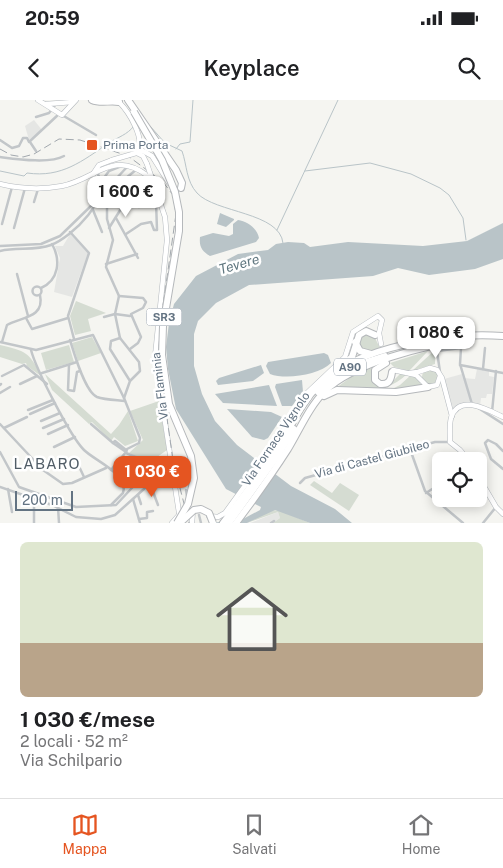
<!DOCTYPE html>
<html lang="it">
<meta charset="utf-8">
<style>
body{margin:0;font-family:"Public Sans",sans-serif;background:#f6f6f6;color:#202124;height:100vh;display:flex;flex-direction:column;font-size:19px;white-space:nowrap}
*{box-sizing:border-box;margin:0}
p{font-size:16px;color:#757577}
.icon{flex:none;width:28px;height:28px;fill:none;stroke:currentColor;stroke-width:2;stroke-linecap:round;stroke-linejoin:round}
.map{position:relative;height:423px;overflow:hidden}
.drawer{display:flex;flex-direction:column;background:#fff;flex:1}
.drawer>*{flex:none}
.fabs{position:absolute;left:432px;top:352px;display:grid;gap:10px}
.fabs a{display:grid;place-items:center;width:55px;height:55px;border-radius:8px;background:#fff;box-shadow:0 2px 12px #0003;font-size:25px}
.scale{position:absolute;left:15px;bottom:12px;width:58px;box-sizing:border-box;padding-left:5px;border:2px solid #637382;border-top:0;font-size:14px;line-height:18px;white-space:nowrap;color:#637382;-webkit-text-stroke:4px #fff;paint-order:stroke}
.price{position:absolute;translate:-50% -42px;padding:0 11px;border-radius:10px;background:#fff;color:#222;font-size:16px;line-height:32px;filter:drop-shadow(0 1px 2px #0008)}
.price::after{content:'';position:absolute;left:50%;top:30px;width:15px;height:11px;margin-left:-8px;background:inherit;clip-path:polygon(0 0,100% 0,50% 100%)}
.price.current{background:#e55521;color:#fff}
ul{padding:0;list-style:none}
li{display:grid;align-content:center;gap:10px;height:265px;padding:0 20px}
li+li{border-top:1px solid #e0e0e0}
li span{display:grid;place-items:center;height:155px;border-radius:8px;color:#555}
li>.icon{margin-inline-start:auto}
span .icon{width:90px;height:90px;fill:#fffc;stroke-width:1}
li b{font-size:21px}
.status{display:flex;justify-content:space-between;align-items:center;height:35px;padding:0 25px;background:#fff;direction:ltr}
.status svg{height:14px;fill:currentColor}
header{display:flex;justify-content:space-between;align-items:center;height:65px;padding:0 20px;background:#fff;font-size:22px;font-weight:600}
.dock{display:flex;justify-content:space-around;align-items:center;height:70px;border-top:1px solid #e0e0e0;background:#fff;font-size:14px;color:#757577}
.dock a{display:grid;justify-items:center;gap:2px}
.dock .current{color:#e55521}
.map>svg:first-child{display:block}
.built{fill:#e5e6e4}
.green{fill:#d5dcd2}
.water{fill:#b9c4c8}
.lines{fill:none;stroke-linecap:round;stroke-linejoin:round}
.stream{stroke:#b9c4c8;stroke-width:1}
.secondary-casing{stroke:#b4b9be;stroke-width:5.5}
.highway-casing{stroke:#b5b8bb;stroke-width:8}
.street{stroke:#c2c6c9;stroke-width:2.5}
.secondary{stroke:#fff;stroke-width:4.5}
.highway{stroke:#fff;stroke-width:6}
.rail{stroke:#a2a8ae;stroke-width:1;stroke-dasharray:8 4;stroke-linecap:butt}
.secondary-bridge-casing{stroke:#b4b9be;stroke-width:5.5;stroke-linecap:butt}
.highway-bridge-casing{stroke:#b5b8bb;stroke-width:8;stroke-linecap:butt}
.secondary-bridge{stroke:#fff;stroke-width:4.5}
.highway-bridge{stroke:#fff;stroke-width:6}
.poi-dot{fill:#e55521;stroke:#fff;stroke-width:2}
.labels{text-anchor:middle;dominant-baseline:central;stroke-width:5;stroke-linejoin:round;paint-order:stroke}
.shield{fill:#fff;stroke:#929da8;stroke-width:1}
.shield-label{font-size:11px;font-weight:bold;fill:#637382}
.poi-label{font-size:12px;fill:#637382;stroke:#fff;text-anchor:start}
.street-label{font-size:12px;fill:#637382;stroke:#fff}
.water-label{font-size:14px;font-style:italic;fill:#5f767f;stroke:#fff}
.quarter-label{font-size:15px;letter-spacing:1px;fill:#515d67;stroke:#fff}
</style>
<div class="status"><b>20:59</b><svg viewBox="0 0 49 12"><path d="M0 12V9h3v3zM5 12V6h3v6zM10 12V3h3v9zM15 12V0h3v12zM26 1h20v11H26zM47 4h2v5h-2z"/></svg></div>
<header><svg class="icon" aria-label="back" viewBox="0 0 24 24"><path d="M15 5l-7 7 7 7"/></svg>Keyplace<svg class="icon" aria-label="search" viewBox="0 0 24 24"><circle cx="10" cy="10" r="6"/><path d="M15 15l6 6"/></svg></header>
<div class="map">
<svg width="503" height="423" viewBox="0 0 503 423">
<rect width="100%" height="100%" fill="#f5f5f1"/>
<g class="built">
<path d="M34 20 42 30 29 40 25 26Z"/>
<path d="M70 134 88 153 72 197 54 192 60 158 55 146H63Z"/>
<path d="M477 269 489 271V276L494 277 492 294H487L486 298H481L480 306 470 302 454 311 444 279 462 274 463 278 475 279Z"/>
<path d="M278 412 280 418 273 423H250Z"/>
</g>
<g class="green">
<path d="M76 201 106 213 88 219 91 231 75 235 70 216Z"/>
<path d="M366 233 374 236 381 250 366 253 358 244V240Z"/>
<path d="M92 237 101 253 78 261 72 243Z"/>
<path d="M0 245C25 251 30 252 41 276L27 266 26 263 22 264 0 257Z"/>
<path d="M69 245 74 262 46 270 41 253Z"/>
<path d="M435 250V264L412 271Z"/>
<path d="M428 251 409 271 394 267 390 263Z"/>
<path d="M374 267 371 276 373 282H392L400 274H407C387 294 363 289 336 288L351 277Z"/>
<circle cx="430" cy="277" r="8"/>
<path d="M45 274 111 334 119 325 128 311 138 341 125 346 114 337 111 341 92 322 89 324 52 290Z"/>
<path d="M411 275 417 278 422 286 388 291 400 285Z"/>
<path d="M159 301 167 350 150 362 129 353 143 340 130 311Z"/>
<path d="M314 381 332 393 340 383 359 395 349 411 310 385Z"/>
<path d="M272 410 281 411 310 423H273L280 418 278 412 247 423Z"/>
</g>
<g class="water">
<path d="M220 113 234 119V120L226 127 217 124Z"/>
<path d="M238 120C247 121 257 128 259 138L256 142 210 156C202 151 199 147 200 137L213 133 229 136 233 134V124Z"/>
<path d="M503 123V159L475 169 429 175 398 168 373 176 249 185 216 203 198 221 194 234V266L202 294 215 321 237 345 291 386 335 409 352 423H310L275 410 247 423H211L243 419 260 410 261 407 226 389 176 309 168 269 166 247 169 223 174 204 196 176 238 154 268 150 276 144 288 142 304 143 310 147 348 142 423 146 467 141Z"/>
<path d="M324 253 328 255 331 263C319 275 286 280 270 274L266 266 268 262Z"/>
<path d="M261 265 264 273 253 281 218 285 216 281 219 278Z"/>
<path d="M302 280 303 292 292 306H282L275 287 276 284Z"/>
<path d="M269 285 277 306 223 303 215 294Z"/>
<path d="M227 309 271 312 282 317 268 338 264 340 252 337Z"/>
</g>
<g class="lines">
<g class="stream">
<path d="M150 26 165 43 182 51C187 65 186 81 197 93 215 113 280 112 283 143"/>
<path d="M176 49 180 44 190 42 193 0"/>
<path d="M0 71 24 76 27 73C62 78 82 61 109 43 118 37 127 35 134 26"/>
<path d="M305 71 370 63 411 74 440 88 449 95 463 118 466 140"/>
<path d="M277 130 338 0"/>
</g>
<g class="secondary-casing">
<g id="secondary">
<path d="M38 0 62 15 76 0"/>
<path d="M119 2C129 12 145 38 138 52"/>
<path d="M46 4 73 2"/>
<path d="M136 53 143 51 152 56 169 83"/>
<path d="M137 53 143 56 147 64"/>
<path d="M93 74 99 65 112 60"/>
<path d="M147 75 150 73 165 117 167 140 155 257 180 419"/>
<path d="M0 84C21 89 41 90 62 86 96 79 113 49 148 76"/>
<path d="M393 270 416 275 428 287 437 285 440 276"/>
<path d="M409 273 418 272 430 268 437 270 442 278 452 316"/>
<path d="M469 361 460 350 450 342C450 335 449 326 451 318 459 293 488 310 503 317"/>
<path d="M479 378 496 407 503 414"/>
<path d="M209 416 218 417 225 413 275 344 307 293 345 257 353 232 378 216 382 220 379 233 381 244"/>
<path d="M172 423 179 415"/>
<path d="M192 423 193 410"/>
</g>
</g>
<g class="highway-casing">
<g id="highway">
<path d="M92 0C101 4 110 0 119 2"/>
<path d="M128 0 176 70 182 83 181 88"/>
<path d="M355 242 360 251 371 254"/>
<path d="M345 263 352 257 359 235 366 231 375 235"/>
<path d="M386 263 375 270V280L380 284C389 285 391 280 392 272"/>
<path d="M354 266 385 256"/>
<path d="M318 292 337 275"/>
<path d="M324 296 337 290 396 292 428 287"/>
<path d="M223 423C242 398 262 372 279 346 292 325 301 303 319 285 357 246 450 232 503 236"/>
<path d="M229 423 278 355 294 329"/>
<path d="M236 423C254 399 272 374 288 349 300 329 309 307 325 291 353 263 426 245 466 240"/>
</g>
</g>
<g class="street">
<path d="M62 15 96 35"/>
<path d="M36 17 49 13 56 4"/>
<path d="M0 40 12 48 19 46 23 38H27L29 42 59 14"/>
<path d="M30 42 36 51"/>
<path d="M0 57C16 59 50 64 64 56"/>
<path d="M125 79 129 81 134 79 136 97"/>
<path d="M114 80 120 83 137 69"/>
<path d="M101 82 109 71 119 67"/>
<path d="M139 84 143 95"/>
<path d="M107 87V119L113 140 106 167 119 196 115 214 120 238"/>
<path d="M101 95 127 67"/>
<path d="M133 99 139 107"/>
<path d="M34 102 38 89"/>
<path d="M93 110 102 132"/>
<path d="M116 118 138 158"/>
<path d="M2 124 12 87"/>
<path d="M14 128 25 88"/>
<path d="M109 128 124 104 143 95 145 101"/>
<path d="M70 132 89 153 68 216 74 239"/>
<path d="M126 134 141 124 151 122 154 130H157L156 101 158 96"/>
<path d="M0 146 41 144 60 136 93 104 95 90 93 75"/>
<path d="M0 151C17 147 35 151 51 145 72 137 114 97 97 73"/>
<path d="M106 164 137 154"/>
<path d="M17 174 28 216"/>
<circle cx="37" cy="191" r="4.5"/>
<path d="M41 188C59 180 61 160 52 144"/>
<path d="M119 196 143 198 146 202 143 208 131 214 141 237 138 243 130 249"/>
<path d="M104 217 115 214 130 216"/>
<path d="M26 218 32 229 68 218"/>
<path d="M70 240C74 253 85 292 97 297 105 300 117 300 125 301"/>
<path d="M0 242 36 250 93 235 124 298 140 338 139 343 127 349 126 353 153 364 170 359"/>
<path d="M2 242 7 225C21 217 45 218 40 195"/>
<path d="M31 250C36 269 70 336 84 350 95 361 129 374 123 393L111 405"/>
<path d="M69 265 68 290 74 291 77 272 80 271"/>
<path d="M460 265 503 273"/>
<path d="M483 269 485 248"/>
<path d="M440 272 437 251 461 248 460 264 472 304 503 324"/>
<path d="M42 273 77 262"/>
<path d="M2 276 24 265 47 284"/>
<path d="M20 284 37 276"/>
<path d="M0 285 1 284"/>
<path d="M0 293 10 287"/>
<path d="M124 298 130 281 110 249 111 241 120 238 139 262 140 271 130 281"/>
<path d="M28 310 53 300"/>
<path d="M492 312 496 271"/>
<path d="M30 314 55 303"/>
<path d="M41 321 60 313"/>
<path d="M0 324 43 370 63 384 72 383 106 368"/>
<path d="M91 324 113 343"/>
<path d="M4 328 27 317"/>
<path d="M43 328 64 319"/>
<path d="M48 334 68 325"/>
<path d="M54 347 75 337"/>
<path d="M410 349 425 391 463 423"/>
<path d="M503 351 496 344 488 340 485 343 491 359 503 369"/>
<path d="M0 352 19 387 76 407 116 405 144 375 170 361"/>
<path d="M71 362 76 360 84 377"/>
<path d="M111 370 126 352 113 343 115 341 126 350"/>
<path d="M300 383 305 378 435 342H449"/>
<path d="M0 387 52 405 76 417 101 419 115 415 144 389 147 382 144 375"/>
<path d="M145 387 150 389 161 385"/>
<path d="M8 389 12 412"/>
<path d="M152 389 158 405"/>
<path d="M186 390 187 396"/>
<path d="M426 393 440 384 436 375"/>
<path d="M138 395 141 404"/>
<path d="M133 399 140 423"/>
<path d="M58 407 59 423"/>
<path d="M199 415 201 423"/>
<path d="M139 419 147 418V412L153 411"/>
<path d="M34 423V399"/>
<path d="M271 423 274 421"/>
<path d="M483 423 496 407"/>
</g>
<use href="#secondary" class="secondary"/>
<use href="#highway" class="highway"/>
<path class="rail" d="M0 49 11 55 23 57 34 54 59 39 80 40 128 56 163 82 173 95 176 114 160 227 159 261 173 361 189 423"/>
<g class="secondary-bridge-casing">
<g id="secondary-bridge">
<path d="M112 60 136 53"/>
<path d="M147 64 150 73"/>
</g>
</g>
<g class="highway-bridge-casing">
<g id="highway-bridge">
<path d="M134 12 162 60 175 92 179 112V131L163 226 162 255 169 304 191 356 194 378 188 404 177 423"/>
<path d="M182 421 194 410 201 409 209 413 213 423"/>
</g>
</g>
<use href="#secondary-bridge" class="secondary-bridge"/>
<use href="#highway-bridge" class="highway-bridge"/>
</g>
<rect class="poi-dot" x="86" y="39" width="12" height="12" rx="2.5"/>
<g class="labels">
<g class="shield">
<rect x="146.5" y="208.5" width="35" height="17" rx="4"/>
<rect x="334" y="258.5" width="32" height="17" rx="4"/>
</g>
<g class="shield-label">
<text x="164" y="217">SR3</text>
<text x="350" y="267">A90</text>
</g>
<g class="poi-label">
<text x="103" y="45">Prima Porta</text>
</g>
<g class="street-label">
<text transform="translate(160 286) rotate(-97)">Via Flaminia</text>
<text transform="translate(276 339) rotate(-56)">Via Fornace Vignolo</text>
<text transform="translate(372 359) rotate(-15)">Via di Castel Giubileo</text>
</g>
<g class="water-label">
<text transform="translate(239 164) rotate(-16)">Tevere</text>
</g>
<g class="quarter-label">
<text x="47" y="363">LABARO</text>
</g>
</g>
</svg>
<div class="fabs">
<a><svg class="icon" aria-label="locate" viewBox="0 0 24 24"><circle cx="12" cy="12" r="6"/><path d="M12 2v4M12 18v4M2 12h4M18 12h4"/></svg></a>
</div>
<div class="scale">200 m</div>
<b class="price" style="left:126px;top:118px">1 600 €</b>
<b class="price" style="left:436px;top:259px">1 080 €</b>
<b class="price current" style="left:152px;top:398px">1 030 €</b>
</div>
<section class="drawer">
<ul>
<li><span style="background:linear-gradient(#dfe7d0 65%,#b9a48a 0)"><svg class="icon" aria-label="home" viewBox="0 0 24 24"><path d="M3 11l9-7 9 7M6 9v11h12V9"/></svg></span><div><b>1 030 €/mese</b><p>2 locali · 52 m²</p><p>Via Schilpario</p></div></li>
</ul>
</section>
<nav class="dock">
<a class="current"><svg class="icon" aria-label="map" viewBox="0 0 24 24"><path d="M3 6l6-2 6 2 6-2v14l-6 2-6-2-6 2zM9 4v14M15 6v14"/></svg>Mappa</a>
<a><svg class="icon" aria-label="saved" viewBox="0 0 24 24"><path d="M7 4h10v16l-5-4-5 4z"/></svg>Salvati</a>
<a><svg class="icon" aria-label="home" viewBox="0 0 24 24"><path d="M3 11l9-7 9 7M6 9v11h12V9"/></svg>Home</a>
</nav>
